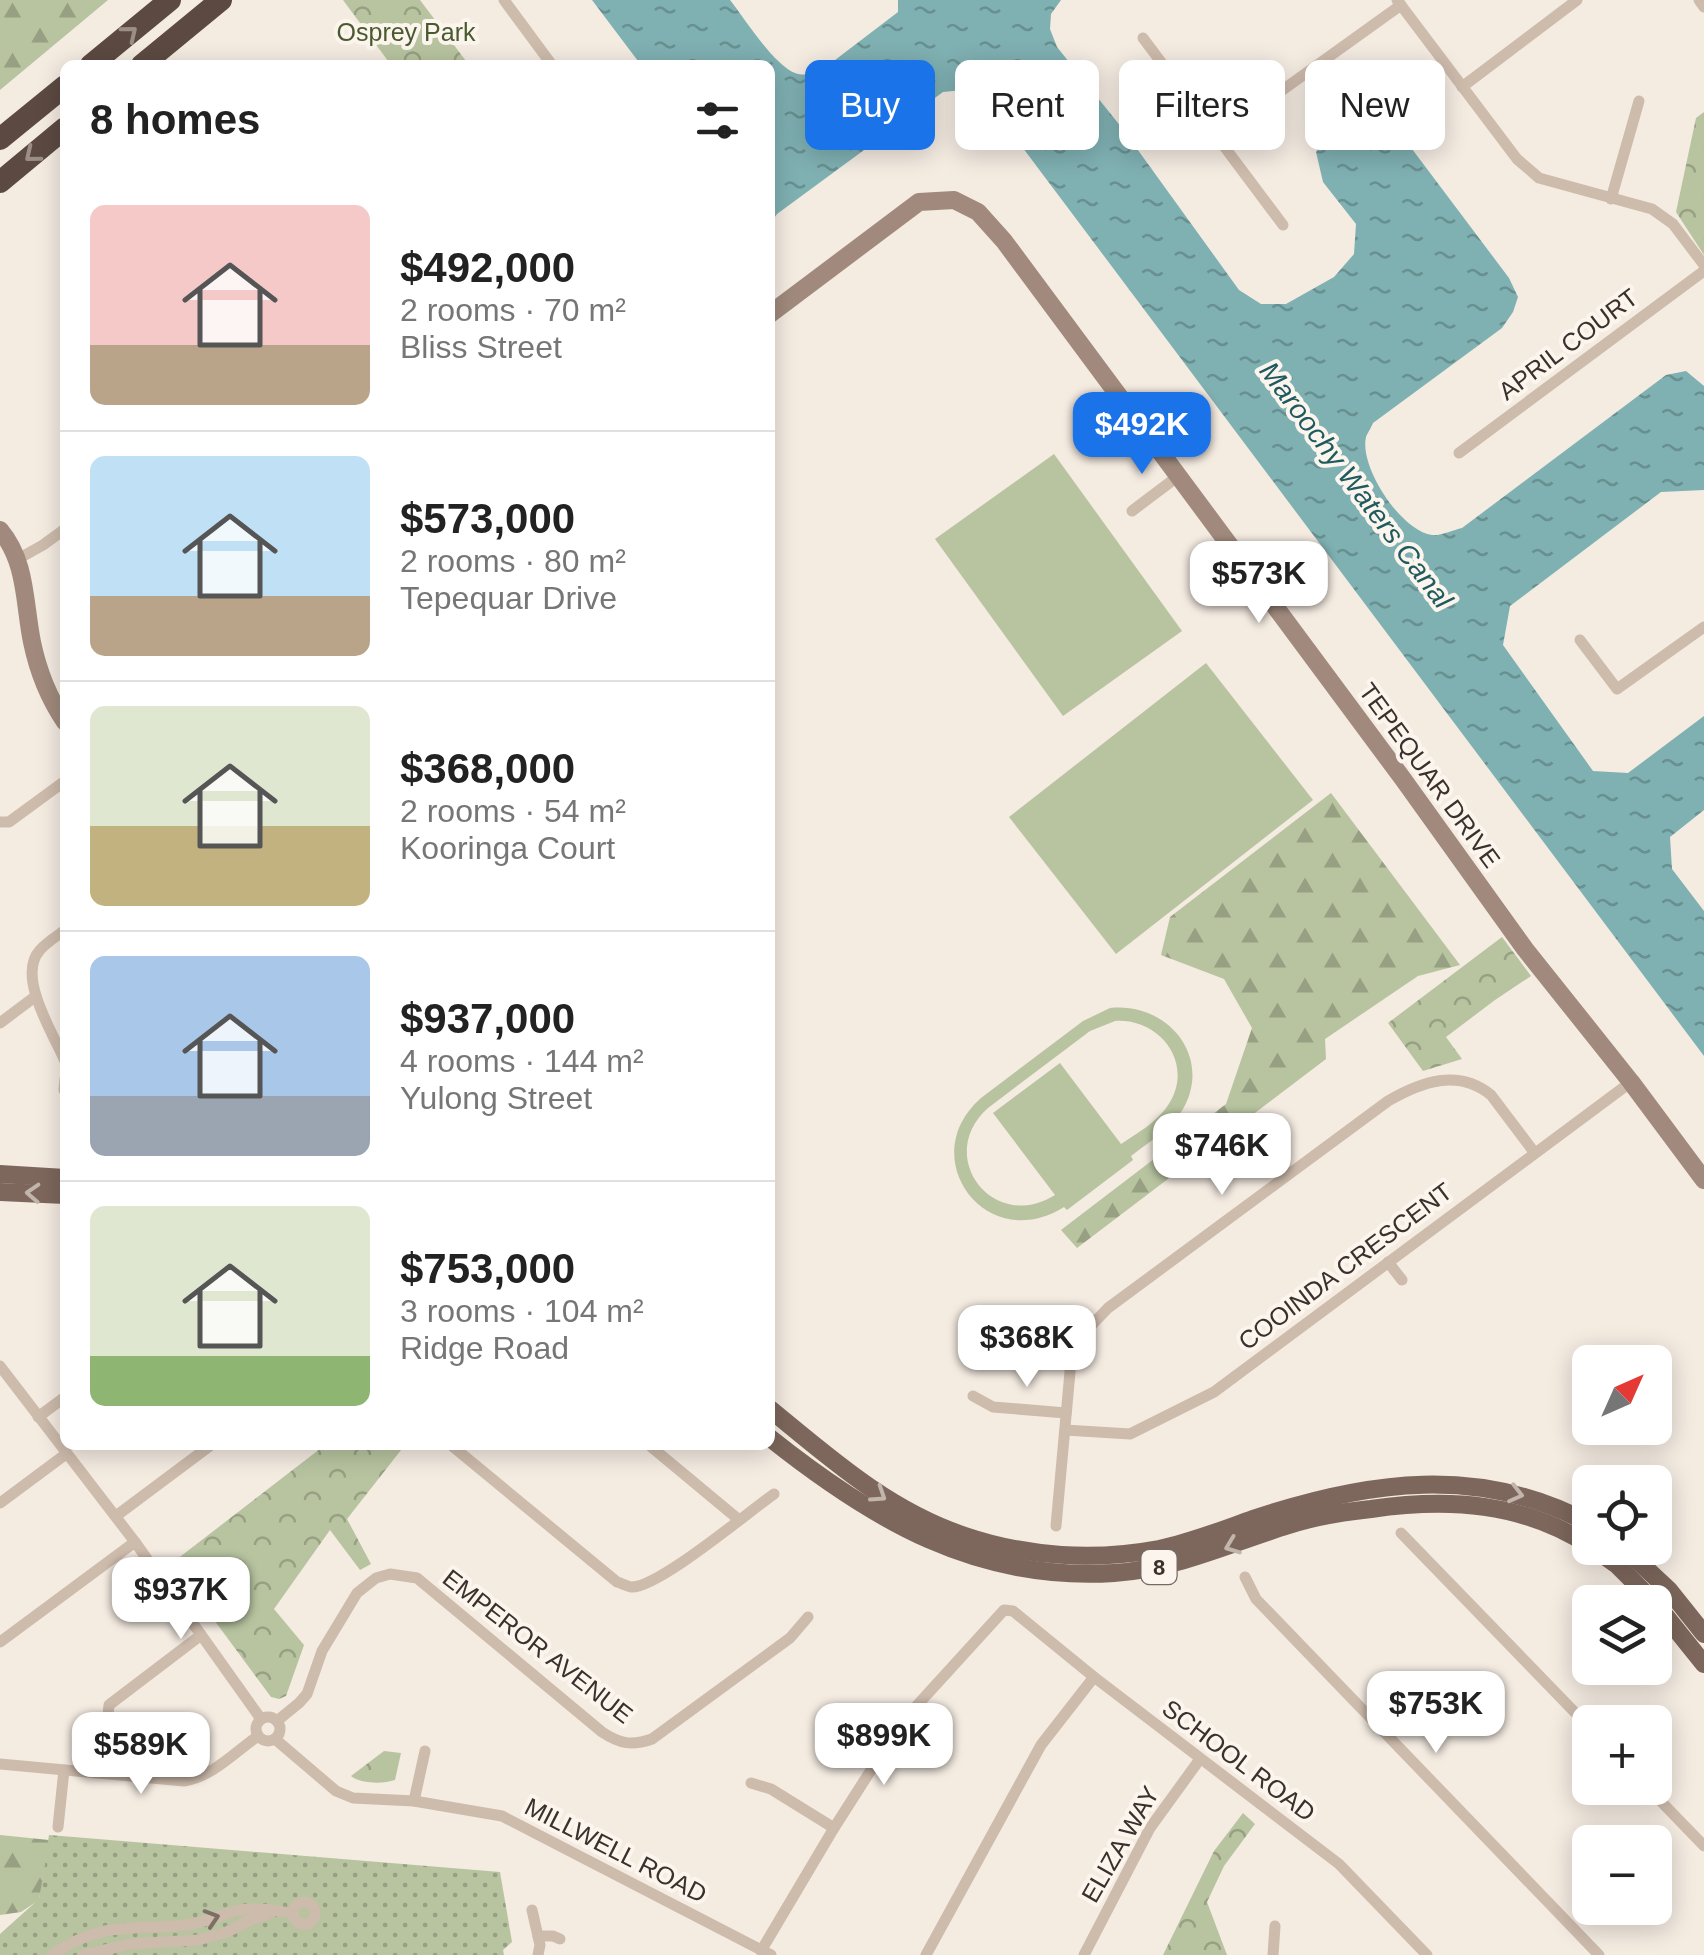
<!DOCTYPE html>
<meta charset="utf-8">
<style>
body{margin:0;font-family:Helvetica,sans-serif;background:#f2f2f2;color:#222;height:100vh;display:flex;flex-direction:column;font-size:38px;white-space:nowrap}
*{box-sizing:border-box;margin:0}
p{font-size:32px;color:#767676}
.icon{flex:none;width:55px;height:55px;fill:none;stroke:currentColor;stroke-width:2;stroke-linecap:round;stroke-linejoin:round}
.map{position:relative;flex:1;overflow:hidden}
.sheet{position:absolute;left:60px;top:60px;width:715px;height:1390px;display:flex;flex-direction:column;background:#fff;border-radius:15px;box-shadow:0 5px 25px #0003}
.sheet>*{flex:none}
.banner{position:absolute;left:805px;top:60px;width:748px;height:90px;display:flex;gap:20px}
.needle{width:65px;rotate:45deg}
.buttons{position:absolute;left:1572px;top:1345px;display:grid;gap:20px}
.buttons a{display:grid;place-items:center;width:100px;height:100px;border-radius:15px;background:#fff;box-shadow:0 5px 25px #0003;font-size:50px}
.price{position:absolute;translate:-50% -85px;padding:0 22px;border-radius:20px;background:#fff;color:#222;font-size:32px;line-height:65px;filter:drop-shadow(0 2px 5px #0008)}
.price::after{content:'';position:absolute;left:50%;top:60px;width:30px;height:22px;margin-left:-15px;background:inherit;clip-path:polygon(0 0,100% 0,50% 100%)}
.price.selected{background:#1a73e8;color:#fff}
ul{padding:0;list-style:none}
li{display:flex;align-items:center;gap:30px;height:250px;padding:0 30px}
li+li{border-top:2px solid #e0e0e0}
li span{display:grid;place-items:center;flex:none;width:280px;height:200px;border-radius:15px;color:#555}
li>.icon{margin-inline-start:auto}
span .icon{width:120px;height:120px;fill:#fffc;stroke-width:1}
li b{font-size:42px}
h2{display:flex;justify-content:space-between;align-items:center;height:120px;padding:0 30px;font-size:42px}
.pill{padding:0 35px;border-radius:15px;background:#fff;box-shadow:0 5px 25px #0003;font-size:35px;line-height:90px}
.pill.selected{background:#1a73e8;color:#fff}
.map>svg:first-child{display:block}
.grass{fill:url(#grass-dots)}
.forest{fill:url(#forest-firs)}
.park{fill:url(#park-crowns)}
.pitch{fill:#b8c4a0;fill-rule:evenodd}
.water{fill:url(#water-ripples)}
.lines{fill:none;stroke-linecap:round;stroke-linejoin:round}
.street{stroke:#cdbbac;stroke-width:11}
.secondary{stroke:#a18a7d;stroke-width:18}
.primary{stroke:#7d675c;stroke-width:18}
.highway{stroke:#5c4a42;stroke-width:22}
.oneway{stroke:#9c8e87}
.oneway2{stroke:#c2b5ac}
.oneway3{stroke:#7d6f65}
.labels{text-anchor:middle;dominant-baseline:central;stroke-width:8;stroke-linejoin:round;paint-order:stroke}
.shield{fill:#fbf5ee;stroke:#756b66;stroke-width:2.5}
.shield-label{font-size:22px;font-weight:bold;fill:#3b302b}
.park-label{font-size:25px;fill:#4a5a2e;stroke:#fbf5ee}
.street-label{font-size:25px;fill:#3b302b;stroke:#fbf5ee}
.water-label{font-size:28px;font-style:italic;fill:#1f5a5e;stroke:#fbf5ee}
</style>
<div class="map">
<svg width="1704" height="1955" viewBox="0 0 1704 1955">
<defs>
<pattern id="grass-dots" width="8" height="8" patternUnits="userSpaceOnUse" patternTransform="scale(2.5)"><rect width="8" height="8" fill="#b8c4a0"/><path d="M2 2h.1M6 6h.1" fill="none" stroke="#97a083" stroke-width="1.8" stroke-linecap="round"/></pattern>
<pattern id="forest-firs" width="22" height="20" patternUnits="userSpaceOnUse" patternTransform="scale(2.5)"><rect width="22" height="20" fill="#b8c4a0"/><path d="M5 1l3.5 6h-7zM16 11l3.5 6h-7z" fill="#97a083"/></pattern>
<pattern id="park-crowns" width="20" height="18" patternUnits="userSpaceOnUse" patternTransform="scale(2.5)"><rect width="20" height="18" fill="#b8c4a0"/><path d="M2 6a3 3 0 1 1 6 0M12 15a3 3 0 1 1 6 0" fill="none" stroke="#97a083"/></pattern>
<pattern id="water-ripples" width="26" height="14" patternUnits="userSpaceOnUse" patternTransform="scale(2.5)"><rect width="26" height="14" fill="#7fb0b2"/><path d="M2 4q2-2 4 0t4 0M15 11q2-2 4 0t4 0" fill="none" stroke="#699091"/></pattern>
</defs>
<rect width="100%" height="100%" fill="#f4ebe1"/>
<path class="grass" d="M49 1835 500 1872 512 1942 503 1950 504 1955H0V1934L39 1899Z"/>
<g class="forest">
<path d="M0 0H108L0 90Z"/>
<path d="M1331 793 1460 965 1418 976 1325 1039 1326 1059 1077 1248 1061 1230 1226 1104 1252 1028 1224 979 1161 955 1170 917Z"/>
<path d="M0 1835 49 1840 39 1900 21 1912 0 1915Z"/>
</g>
<g class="park">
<path d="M343 0H420L469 65H391Z"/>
<path d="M1704 112V255L1676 212 1696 118Z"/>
<path d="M1502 937 1531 976 1495 1000 1446 1037 1462 1059 1423 1071 1388 1023Z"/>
<path d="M325 1445H405L347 1519 371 1564 360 1570 330 1530 274 1609 304 1645 286 1696 279 1699 271 1697 172 1563Z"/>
<path d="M384 1751 401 1753 395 1780C383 1784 361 1784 351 1776Z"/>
<path d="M1243 1813 1255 1824 1224 1866 1207 1902 1227 1955H1163L1214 1851Z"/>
</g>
<g class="pitch">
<path d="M1054 454 1182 631 1063 716 935 539Z"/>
<path d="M1206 663 1313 800 1116 954 1009 817Z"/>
<path d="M1110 1008C1167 1002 1213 1056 1183 1109 1171 1129 1149 1142 1131 1156L1133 1160 1067 1210 1064 1207C987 1256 913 1158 981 1098L1083 1021ZM1115 1021C1158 1018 1194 1061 1170 1102 1160 1120 1138 1133 1121 1144L1060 1063 993 1113 1055 1195C993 1234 934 1156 988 1108L1090 1031Z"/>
</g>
<path class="water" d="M592 0H730C745 19 773 64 795 73 803 76 810 74 818 73L898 12V0H1061L1051 14 1050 29 1057 47 1122 128 1239 290 1261 304H1286L1334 277 1354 254 1356 224 1323 182 1316 152 1338 125 1368 114 1394 125 1509 278 1518 297 1513 312 1502 328 1373 423C1373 424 1366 436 1366 437 1359 467 1401 531 1432 535 1441 536 1453 530 1462 528L1666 375 1686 371 1704 386V490L1661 492 1510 606 1503 645 1593 771 1628 773 1704 716V810L1670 837 1672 869 1704 911V1056L987 100 973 89 943 92 777 214 770 224V65H641Z"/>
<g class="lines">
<g class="street">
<path d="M504 0 552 65"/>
<path d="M1397 0 1517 159 1539 178 1652 209 1673 224 1704 265"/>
<path d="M1699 0 1704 7"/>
<path d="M1143 38 1283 225"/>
<path d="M1462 87 1577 0"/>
<path d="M1217 137 1401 5"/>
<path d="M1611 199 1639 101"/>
<path d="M1459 453 1704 271"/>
<path d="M1132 511 1177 477"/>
<path d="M18 559 43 545 65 529"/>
<path d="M1580 640 1617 689 1704 627"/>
<path d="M0 822H9L65 781"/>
<path d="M65 930C57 936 47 942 40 950 16 976 53 1033 65 1061"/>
<path d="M0 1023 36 996"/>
<path d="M64 1090 65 1079"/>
<path d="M1388 1262 1402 1280"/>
<path d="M0 1366 135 1542 261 1719"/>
<path d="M973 1396 993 1407 1066 1413"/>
<path d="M38 1417 65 1397"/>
<path d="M1065 1430 1130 1434 1214 1392 1631 1082"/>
<path d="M451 1445 617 1582C621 1583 629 1587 632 1587 659 1587 747 1513 774 1494"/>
<path d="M649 1445 738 1519"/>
<path d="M0 1503 66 1454"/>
<path d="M116 1516 211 1445"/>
<path d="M1056 1526 1071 1361 1083 1334 1108 1308 1388 1101C1421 1082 1458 1068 1491 1095L1534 1152"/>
<path d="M1401 1533 1590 1728"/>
<path d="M1245 1577 1256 1599 1599 1955"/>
<path d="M0 1642 135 1542"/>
<circle cx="268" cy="1729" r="12"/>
<path d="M277 1721 299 1703 307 1694 322 1651 357 1593 376 1578 390 1574 417 1578 602 1732C620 1744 632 1746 652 1739L790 1638 808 1617"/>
<path d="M275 1739 336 1791 353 1798 414 1801 502 1816 771 1955"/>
<path d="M0 1764 184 1781C212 1777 235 1752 258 1736"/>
<path d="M102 1772 109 1705 201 1635"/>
<path d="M751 1783 771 1789 834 1828"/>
<path d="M1648 1788 1704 1846"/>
<path d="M414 1801 425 1751"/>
<path d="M58 1827 64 1770"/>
<circle cx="304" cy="1913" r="11"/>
<path d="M532 1910 540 1945 538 1955"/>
<path d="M538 1936H553L560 1939"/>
<path d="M761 1951 834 1828 901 1723 1004 1610 1013 1611 1094 1677 1339 1864 1427 1955"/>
<path d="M52 1955C103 1920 131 1931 186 1925 207 1923 226 1911 247 1909 262 1907 278 1912 293 1913"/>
<path d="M83 1955 130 1944 198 1940 227 1932 250 1920 271 1913"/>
<path d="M926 1955 1041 1745 1094 1677"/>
<path d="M1084 1955 1150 1828 1200 1759"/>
<path d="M1273 1955 1275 1926"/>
</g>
<g class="secondary">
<path d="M770 314 919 202 954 200 978 212 1004 241 1403 779 1525 949 1631 1082 1704 1180"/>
<path d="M0 530C27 562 24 603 32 642 38 671 48 697 65 722"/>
</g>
<g class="primary">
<path d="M0 1174 65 1178"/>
<path d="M0 1192 65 1195"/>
<path d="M770 1409C831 1459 889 1511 965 1536 1027 1557 1095 1561 1159 1549 1192 1542 1222 1530 1253 1519 1367 1481 1480 1464 1590 1524"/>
<path d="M770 1438C873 1520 977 1582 1114 1573 1177 1569 1230 1543 1289 1525 1316 1516 1343 1512 1371 1509 1448 1498 1523 1502 1590 1546"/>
<path d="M1593 1548 1617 1565 1654 1602"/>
<path d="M1624 1548 1669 1590 1704 1634"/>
<path d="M1655 1603 1704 1664"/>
</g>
<g class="highway">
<path d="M91 65 170 0"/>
<path d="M142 65 221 0"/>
<path d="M0 139 65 86"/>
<path d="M0 182 65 128"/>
</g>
</g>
<defs><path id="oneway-chevron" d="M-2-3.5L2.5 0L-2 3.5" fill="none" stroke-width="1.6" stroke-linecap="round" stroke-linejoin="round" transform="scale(2.5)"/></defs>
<g class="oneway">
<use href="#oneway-chevron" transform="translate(130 33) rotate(-39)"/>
<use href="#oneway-chevron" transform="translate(32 155) rotate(141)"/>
</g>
<g class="oneway2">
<use href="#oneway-chevron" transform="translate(33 1193) rotate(-177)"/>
<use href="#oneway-chevron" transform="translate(1516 1494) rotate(14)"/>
<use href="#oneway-chevron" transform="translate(879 1495) rotate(33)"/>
<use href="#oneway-chevron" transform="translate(1232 1546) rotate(159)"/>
</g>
<use class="oneway3" href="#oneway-chevron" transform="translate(212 1918) rotate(-18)"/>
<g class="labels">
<rect class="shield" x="1141.5" y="1550" width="35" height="34" rx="8"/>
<g class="shield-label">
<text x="1159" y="1567">8</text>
</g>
<g class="park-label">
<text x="406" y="32">Osprey Park</text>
</g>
<g class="street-label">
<text transform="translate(1568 344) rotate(-37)">APRIL COURT</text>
<text transform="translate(1430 775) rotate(54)">TEPEQUAR DRIVE</text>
<text transform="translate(1345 1266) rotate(-37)">COOINDA CRESCENT</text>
<text transform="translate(538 1646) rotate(38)">EMPEROR AVENUE</text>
<text transform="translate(1239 1760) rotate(37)">SCHOOL ROAD</text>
<text transform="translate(1120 1844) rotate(-60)">ELIZA WAY</text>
<text transform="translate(616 1850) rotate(27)">MILLWELL ROAD</text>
</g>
<g class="water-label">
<text transform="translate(1356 485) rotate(53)">Maroochy Waters Canal</text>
</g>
</g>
</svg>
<div class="buttons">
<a><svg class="needle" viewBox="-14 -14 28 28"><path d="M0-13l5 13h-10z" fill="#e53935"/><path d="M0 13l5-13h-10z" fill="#767676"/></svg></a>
<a><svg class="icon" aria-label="locate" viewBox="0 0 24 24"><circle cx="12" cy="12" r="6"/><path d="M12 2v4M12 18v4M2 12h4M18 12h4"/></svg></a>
<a><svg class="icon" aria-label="layers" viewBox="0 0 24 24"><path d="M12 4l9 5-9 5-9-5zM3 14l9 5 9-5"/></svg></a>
<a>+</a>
<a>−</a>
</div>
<b class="price selected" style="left:1142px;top:477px">$492K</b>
<b class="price" style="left:1259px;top:626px">$573K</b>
<b class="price" style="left:1222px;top:1198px">$746K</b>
<b class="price" style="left:1027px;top:1390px">$368K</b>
<b class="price" style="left:181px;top:1642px">$937K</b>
<b class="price" style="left:1436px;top:1756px">$753K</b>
<b class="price" style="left:884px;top:1788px">$899K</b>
<b class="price" style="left:141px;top:1797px">$589K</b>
<div class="banner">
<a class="pill selected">Buy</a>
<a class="pill">Rent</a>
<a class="pill">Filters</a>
<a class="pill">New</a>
</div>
<section class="sheet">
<h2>8 homes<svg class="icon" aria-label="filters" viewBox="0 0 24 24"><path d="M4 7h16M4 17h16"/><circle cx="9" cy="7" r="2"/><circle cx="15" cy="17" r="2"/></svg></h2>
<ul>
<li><span style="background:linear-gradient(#f6c9c9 70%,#b9a48a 0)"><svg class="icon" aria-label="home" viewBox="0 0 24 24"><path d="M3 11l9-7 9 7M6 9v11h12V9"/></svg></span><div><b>$492,000</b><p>2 rooms · 70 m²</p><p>Bliss Street</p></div></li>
<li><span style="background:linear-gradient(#bfe0f5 70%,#b9a48a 0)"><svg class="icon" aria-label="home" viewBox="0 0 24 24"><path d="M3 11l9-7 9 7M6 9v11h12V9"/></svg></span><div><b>$573,000</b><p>2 rooms · 80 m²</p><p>Tepequar Drive</p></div></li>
<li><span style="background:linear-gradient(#dfe7d0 60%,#c2b280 0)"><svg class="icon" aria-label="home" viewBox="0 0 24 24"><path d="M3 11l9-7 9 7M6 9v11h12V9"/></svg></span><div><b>$368,000</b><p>2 rooms · 54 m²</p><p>Kooringa Court</p></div></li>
<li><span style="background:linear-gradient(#a9c7e8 70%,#9aa5b1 0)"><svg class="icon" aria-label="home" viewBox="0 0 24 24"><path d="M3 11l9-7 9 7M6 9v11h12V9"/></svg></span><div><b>$937,000</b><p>4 rooms · 144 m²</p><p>Yulong Street</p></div></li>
<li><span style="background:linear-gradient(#dfe7d0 75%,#8fb573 0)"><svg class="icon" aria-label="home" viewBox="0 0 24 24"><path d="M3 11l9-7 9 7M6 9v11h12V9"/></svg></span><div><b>$753,000</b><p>3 rooms · 104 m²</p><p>Ridge Road</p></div></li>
</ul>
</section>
</div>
